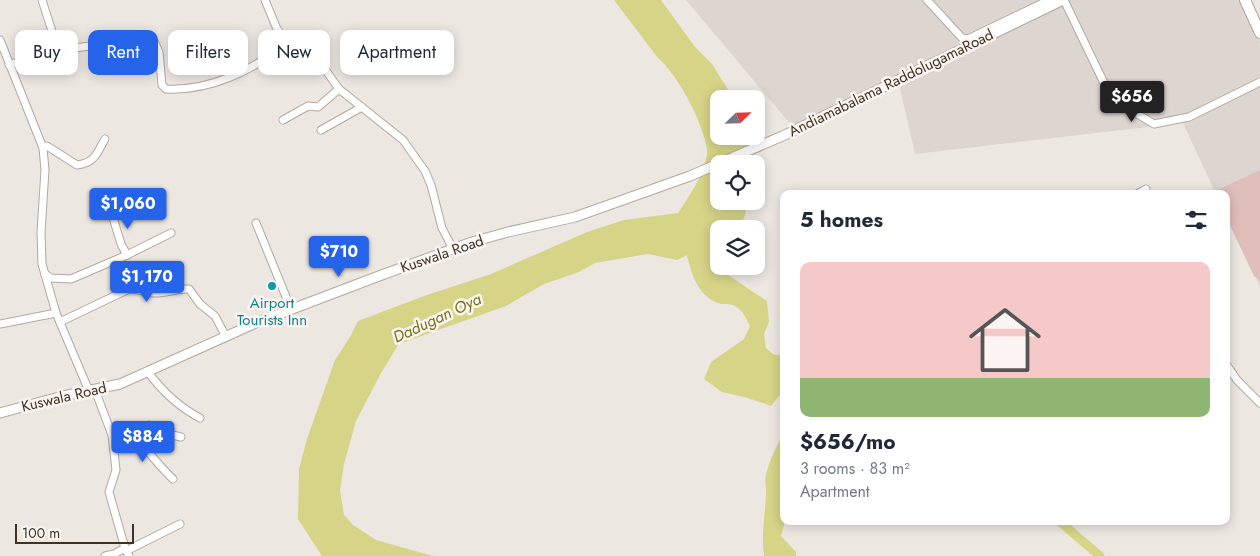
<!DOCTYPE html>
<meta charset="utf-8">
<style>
body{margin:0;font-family:Jost,sans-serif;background:#f2f2f3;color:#1f2937;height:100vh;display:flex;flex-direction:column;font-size:19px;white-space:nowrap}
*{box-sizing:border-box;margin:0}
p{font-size:16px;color:#747a83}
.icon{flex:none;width:28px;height:28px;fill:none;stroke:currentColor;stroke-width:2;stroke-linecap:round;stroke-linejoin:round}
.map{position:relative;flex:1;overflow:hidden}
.details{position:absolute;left:780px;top:190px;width:450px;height:335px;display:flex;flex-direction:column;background:#fff;border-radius:10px;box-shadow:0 2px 12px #0003}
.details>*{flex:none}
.guide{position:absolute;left:15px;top:30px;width:475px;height:45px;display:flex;gap:10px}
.needle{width:32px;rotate:67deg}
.controls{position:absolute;left:710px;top:90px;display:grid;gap:10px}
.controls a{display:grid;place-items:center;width:55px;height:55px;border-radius:10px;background:#fff;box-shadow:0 2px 12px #0003;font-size:25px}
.scale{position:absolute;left:15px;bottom:12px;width:119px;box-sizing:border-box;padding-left:5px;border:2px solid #403221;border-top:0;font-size:14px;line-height:18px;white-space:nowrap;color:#403221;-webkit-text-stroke:4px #faf5f3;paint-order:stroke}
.price{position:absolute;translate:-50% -42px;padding:0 11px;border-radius:5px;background:#2563eb;color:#fff;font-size:16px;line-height:32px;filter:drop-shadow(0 1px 2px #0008)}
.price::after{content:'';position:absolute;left:50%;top:30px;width:15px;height:11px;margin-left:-8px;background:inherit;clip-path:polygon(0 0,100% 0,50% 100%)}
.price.on{background:#222;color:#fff}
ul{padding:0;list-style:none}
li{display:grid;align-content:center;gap:10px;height:265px;padding:0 20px}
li+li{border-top:1px solid #e0e1e3}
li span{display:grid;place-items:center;height:155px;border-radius:10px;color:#555}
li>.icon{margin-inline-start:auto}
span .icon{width:90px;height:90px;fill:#fffc;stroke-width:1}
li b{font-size:21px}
h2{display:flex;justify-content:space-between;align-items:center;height:60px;padding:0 20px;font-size:21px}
.pill{padding:0 18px;border-radius:10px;background:#fff;box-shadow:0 2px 12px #0003;font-size:18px;line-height:45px}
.pill.on{background:#2563eb;color:#fff}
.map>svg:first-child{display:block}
.built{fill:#ddd5d0}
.green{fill:#e0beba}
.water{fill:#d6d487}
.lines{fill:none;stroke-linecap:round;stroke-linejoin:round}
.canal{stroke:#d6d487;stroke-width:9}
.minor-casing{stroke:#b2a9a0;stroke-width:9}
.tertiary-casing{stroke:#b2a9a0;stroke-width:11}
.secondary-casing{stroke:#b2a497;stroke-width:12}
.minor{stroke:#fff;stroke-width:7}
.tertiary{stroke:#fff;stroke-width:9}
.secondary{stroke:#fff;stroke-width:10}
.culture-dot{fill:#0f9aa8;stroke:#faf5f3;stroke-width:2}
.labels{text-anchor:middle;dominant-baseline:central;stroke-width:5;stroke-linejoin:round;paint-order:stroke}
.street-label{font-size:15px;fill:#403221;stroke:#faf5f3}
.culture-label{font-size:15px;fill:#0d838f;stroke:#faf5f3}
.water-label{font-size:16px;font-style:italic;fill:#757516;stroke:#faf5f3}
</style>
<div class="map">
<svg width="1260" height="556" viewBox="0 0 1260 556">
<rect width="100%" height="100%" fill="#ede7e2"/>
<path class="built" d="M686 0H1240L1260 42V286L1226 215V194H1216L1183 123 915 154 898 80 792 126Z"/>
<path class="green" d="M1260 170V281L1254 276 1226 217V194H1216L1215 191Z"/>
<g class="water">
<path d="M614 0H661L695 47 712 64 734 99H719V136H750L754 164H719V201H749L744 218 735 229H719V266H725L728 275 767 301 769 322 764 334 766 348 773 354 784 356V390L771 406 748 398 722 392 704 379 711 362 744 339 750 326C746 319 742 308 733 305 729 303 722 305 718 303 698 296 691 273 687 255L677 260 648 254 595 263 579 272 544 284 506 306 399 344 381 373 356 421 344 464 340 490 344 515 353 525 376 540 433 556H322L298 519 299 469 307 439 335 360 350 337 358 321 424 296 491 274 587 232 624 220 678 213C690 195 703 176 707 155 708 150 706 145 705 140 697 113 679 77 658 58Z"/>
<path d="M784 432V521H785L781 536 796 552V556H764C761 535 765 516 766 494 767 488 764 481 766 475 769 460 777 446 784 432Z"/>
</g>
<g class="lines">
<path class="canal" d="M1059 521 1100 556"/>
<g class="minor-casing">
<g id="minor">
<path d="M42 0 58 50"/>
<path d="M265 0 277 29 287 42 308 49 315 55 339 89 403 140 425 171 431 185 442 228 453 249"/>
<path d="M927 0 962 38 968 39 1049 0"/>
<path d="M1064 0 1105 85 1121 104 1154 124 1189 117 1260 82"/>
<path d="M0 40 43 148 45 170 41 232 42 264 56 313 89 391"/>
<path d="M9 65 46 52 126 41H154L159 52 162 85 166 89C210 91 255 70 287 42"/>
<path d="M283 120 308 106 318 107 339 89"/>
<path d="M321 130 362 107"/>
<path d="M43 148 47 146 77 165C95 163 97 153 105 139"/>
<path d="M1137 194 1146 189"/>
<path d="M111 211 121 244 127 255"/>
<path d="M256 223 291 309"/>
<path d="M45 274 51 278 71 279 127 255 171 233"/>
<path d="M60 322 129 289C138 289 144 292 153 293 165 294 176 288 189 289L200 304 215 316 226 337"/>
<path d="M0 324 56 313"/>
<path d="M1226 364 1237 380 1260 403"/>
<path d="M148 372C162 391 179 407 200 418"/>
<path d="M95 390 112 435 116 470 109 492 125 548 129 556"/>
<path d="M130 430C144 446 157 464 173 479"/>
<path d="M112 435 149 425 164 433 181 437"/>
<path d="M126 551 180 524"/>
<path d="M105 556 114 554 125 548"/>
</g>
</g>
<g class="tertiary-casing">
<path id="tertiary" d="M0 413 63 396 120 384 258 322 379 276 472 242 508 232 575 217 690 176 787 134 1063 0"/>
</g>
<g class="secondary-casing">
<path id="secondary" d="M1245 0 1260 33"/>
</g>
<use href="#minor" class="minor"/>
<use href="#tertiary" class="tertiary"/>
<use href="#secondary" class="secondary"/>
</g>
<circle class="culture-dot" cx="272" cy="286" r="5"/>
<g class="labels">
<g class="street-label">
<text transform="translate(891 83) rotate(-26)">Andiamabalama RaddolugamaRoad</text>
<text transform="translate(442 254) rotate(-19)">Kuswala Road</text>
<text transform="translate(64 397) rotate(-13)">Kuswala Road</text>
</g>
<g class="culture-label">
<text x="272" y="303">Airport<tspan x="272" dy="17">Tourists Inn</tspan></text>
</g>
<g class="water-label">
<text transform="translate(437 318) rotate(-25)">Dadugan Oya</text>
</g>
</g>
</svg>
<div class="controls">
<a><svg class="needle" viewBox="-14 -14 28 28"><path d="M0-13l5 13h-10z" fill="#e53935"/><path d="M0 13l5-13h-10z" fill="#747a83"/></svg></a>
<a><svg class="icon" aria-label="locate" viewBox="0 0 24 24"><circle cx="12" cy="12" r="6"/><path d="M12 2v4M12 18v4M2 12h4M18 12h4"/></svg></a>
<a><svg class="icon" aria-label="layers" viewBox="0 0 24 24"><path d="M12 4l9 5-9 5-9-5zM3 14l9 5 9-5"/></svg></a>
</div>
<div class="scale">100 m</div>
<b class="price on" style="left:1132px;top:123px">$656</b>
<b class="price" style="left:128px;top:230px">$1,060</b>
<b class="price" style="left:339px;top:278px">$710</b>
<b class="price" style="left:147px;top:303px">$1,170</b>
<b class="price" style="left:143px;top:463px">$884</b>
<div class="guide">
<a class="pill">Buy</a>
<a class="pill on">Rent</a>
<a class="pill">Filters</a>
<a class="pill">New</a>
<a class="pill">Apartment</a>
</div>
<section class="details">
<h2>5 homes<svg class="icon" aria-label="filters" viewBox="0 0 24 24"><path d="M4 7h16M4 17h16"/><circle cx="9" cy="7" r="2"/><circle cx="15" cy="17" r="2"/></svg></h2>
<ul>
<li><span style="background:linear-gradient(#f6c9c9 75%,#8fb573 0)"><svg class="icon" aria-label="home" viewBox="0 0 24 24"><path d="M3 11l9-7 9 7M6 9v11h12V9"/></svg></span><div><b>$656/mo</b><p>3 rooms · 83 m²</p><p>Apartment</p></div></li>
</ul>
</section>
</div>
